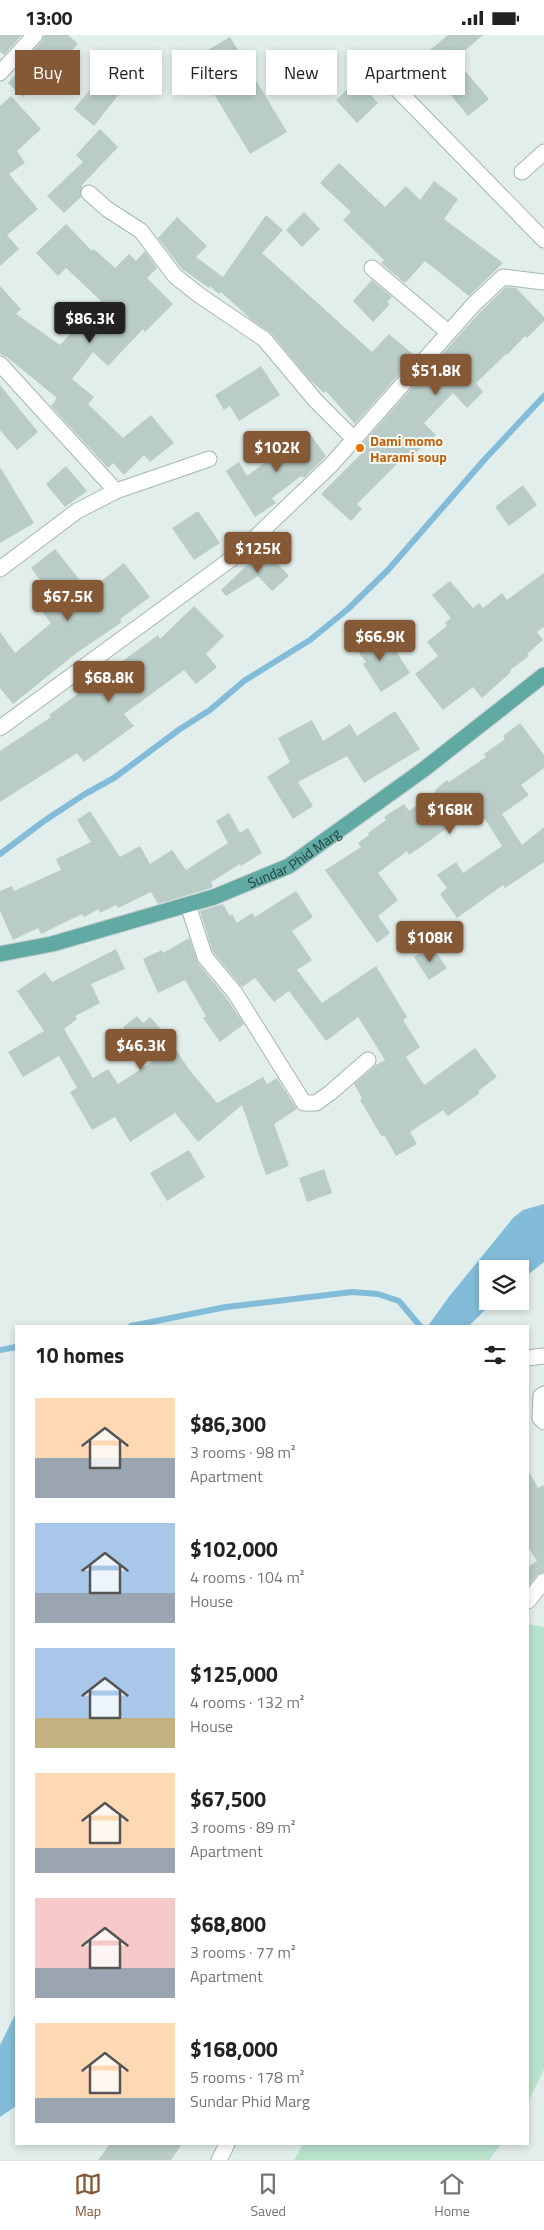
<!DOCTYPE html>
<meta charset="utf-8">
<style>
body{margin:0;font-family:"Titillium Web",sans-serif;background:#f2f2f2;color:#222;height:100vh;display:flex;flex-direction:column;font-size:19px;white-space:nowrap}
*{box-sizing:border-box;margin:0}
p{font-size:16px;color:#767676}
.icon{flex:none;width:28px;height:28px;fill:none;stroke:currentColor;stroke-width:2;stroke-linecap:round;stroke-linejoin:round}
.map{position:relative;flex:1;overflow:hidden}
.details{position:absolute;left:15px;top:1290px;width:514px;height:820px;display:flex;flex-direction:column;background:#fff;border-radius:0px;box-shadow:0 2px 8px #0003}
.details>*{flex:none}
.banner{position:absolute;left:15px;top:15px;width:515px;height:45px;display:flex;gap:10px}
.tools{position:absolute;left:479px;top:1225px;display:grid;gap:10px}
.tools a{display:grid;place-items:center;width:50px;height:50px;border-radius:0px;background:#fff;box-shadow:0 2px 8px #0003;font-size:25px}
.price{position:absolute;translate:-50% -42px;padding:0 11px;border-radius:5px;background:#855836;color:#fff;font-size:16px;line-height:32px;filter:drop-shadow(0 1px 2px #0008)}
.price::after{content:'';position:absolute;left:50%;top:30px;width:15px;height:11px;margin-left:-8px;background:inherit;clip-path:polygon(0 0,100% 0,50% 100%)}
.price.active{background:#222;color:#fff}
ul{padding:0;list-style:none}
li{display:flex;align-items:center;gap:15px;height:125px;padding:0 20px}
li span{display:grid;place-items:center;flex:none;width:140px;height:100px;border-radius:0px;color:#555}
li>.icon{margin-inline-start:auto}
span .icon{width:60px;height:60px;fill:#fffc;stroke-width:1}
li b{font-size:21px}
h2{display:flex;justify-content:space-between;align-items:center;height:60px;padding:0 20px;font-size:21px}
.chip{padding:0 18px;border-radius:0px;background:#fff;box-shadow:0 2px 8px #0003;font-size:18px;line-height:45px}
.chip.active{background:#855836;color:#fff}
.status{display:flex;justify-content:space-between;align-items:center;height:35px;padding:0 25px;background:#fff;direction:ltr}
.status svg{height:14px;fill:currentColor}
.tabs{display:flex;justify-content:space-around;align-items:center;height:70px;border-top:1px solid #e0e0e0;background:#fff;font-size:14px;color:#767676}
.tabs a{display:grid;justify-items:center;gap:2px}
.tabs .active{color:#855836}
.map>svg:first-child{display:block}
.green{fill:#b8e2cb}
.water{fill:#83bcd9}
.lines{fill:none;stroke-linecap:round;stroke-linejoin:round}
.stream{stroke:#83bcd9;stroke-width:6}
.building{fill:#b9ccc7}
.minor-casing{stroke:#a4b7b4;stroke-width:17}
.major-casing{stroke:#c0cac9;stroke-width:17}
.minor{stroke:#fff;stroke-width:15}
.major{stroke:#61a9a3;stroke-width:15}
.food-dot{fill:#e8710a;stroke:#f3faf7;stroke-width:2}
.labels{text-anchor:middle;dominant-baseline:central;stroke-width:4;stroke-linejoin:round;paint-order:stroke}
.food-label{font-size:14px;font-weight:bold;fill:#c56008;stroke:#f3faf7;text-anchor:start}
.street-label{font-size:14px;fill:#1f413e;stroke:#f3faf7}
</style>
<div class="status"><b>13:00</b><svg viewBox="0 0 49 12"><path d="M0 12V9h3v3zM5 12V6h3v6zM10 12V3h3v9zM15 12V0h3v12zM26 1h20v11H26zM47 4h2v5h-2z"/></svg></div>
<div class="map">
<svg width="544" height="2125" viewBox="0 0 544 2125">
<rect width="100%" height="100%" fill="#e2eeeb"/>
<g class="green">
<path d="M528 1589 544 1592V2034L528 2067Z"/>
<path d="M303 2109H501L489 2125H294Z"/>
</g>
<g class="water">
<path d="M544 1169V1227L520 1246V1234H488V1266H494L469 1291H428L448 1263 513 1183 523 1175Z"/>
<path d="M16 1978V2071L0 2082V2010Z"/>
</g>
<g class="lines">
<g class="stream">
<path d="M0 819 44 786 85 759 114 743 180 694 210 675 244 646 310 605 348 574 388 535 485 424 544 361"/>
<path d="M131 1291 226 1272 352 1257 378 1259 399 1266 420 1291"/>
<path d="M0 1315 16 1312"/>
</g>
</g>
<g class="building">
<path d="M0 0H22L4 20 0 16Z"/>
<path d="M44 0H68L78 9 45 43 43 41 23 62 8 48 20 35 18 33 42 6Z"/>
<path d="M448 0H483L455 24 489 64 468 81 434 40 445 32 430 15Z"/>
<path d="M230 2 287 97 250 119 193 24Z"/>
<path d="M104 38 123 54 94 91 74 74Z"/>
<path d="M357 45 378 68 357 88 336 65Z"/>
<path d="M11 61 41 94 17 116 25 128 9 139 38 174 7 200 19 214 0 231V71Z"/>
<path d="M100 94 118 112 82 150 81 162 64 178 47 161 83 127 76 120Z"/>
<path d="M339 128 385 172 406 151 420 165 434 146 458 164 444 184 503 228 469 261 425 226 405 248 381 228 384 225 343 185 351 177 320 148Z"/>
<path d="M304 177 320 194 302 212 286 195Z"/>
<path d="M266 180 283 195 262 218 372 317 389 299 415 321 355 389 326 356 324 358 309 344 271 298 253 286 221 257 219 259 210 251 209 253 182 234 158 203 177 182 207 211 196 222 223 242Z"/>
<path d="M66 189 92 216 94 214 115 233 129 219 136 226 145 216 157 233 147 243 173 269 145 297 143 294 108 331 93 317 72 344 94 362 88 369 123 403 151 380 174 408 150 427 144 420 124 440 113 428 108 433 51 371 57 363 7 322 0 319V251L21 274 16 279 60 310 101 266 66 233 58 241 36 218Z"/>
<path d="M372 245 392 262 387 267 390 269 373 287 353 266Z"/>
<path d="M506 252 516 253 544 282V286L527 303 525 301 507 320 506 319 476 348 483 357 467 373 453 358 424 388 436 400 403 429 400 426 357 469 362 474 351 486 321 459 364 416 360 411 481 276Z"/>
<path d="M261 331 280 360 239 386 230 371 224 375 215 360Z"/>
<path d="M0 350 38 397 17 415 0 395Z"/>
<path d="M307 395 326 421 304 443 301 441 272 463 276 468 255 482 226 436 239 427 247 441Z"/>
<path d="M66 431 87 456 65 472 46 449Z"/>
<path d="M0 432 34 488 0 508Z"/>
<path d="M523 450 537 470 509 491 495 472Z"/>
<path d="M198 476 220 508 194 525 172 493Z"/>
<path d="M55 514 83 549 90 544 95 551 124 528 150 562 120 584 122 587 75 619 13 669 0 653V597L15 618 51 588 43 578 57 567 31 533Z"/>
<path d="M264 514 289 541 272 556 258 541 226 561 221 555Z"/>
<path d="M544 538V592L537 597 543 605 527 619 529 621 510 635 511 637 482 663 473 652 443 675 415 639 438 621 427 607 447 591 445 588 451 583 432 560 450 546 473 573 479 568 483 573 502 558 507 565Z"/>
<path d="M194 571 224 601 206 619 217 632 196 649 184 635 124 679 134 691 84 727 77 718 0 767V716L51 682 49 680 158 600 160 604Z"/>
<path d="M363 595 380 618 392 610 410 638 381 657 363 629 366 627 349 605Z"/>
<path d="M395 676 420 714 364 748 347 721 298 747 313 771 293 784 267 742 290 727 278 703 312 685 323 706 350 689 357 701Z"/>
<path d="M520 688 544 720V733L521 750 529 760 502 779 522 810 544 792V827L505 853 503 850 457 883 440 859 447 853 437 840 456 827 463 838 502 811 485 784 483 785 475 773 425 809 409 820 407 816 378 838 398 865 378 881 390 898 377 908 325 835 361 812 358 808 369 800 368 798 386 785 384 782 404 769 409 776 436 756 435 755 447 745 449 747 486 722 484 719 505 704 503 701Z"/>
<path d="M90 776 120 822 140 811 150 829 172 815 186 835 228 808 216 786 229 778 240 798 248 793 262 818 241 831 240 829 211 847 213 852 211 853 158 869 151 857 118 873 116 870 100 878 99 874 84 882 82 879 41 899 38 893 13 905 0 876V856L12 851 14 856 61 835 56 824 91 807 77 785Z"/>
<path d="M296 856 313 882 292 896 312 925 297 935 322 968 376 931 407 982 403 985 420 1012 406 1022 424 1050 475 1013 497 1042 478 1056 480 1058 448 1081 443 1075 410 1097 417 1109 396 1121 384 1100 382 1102 360 1065 362 1063 354 1049 376 1030 385 1025 358 982 326 1006 289 956 274 967 255 943 242 952 213 917 200 876 223 869 230 881 232 879 237 888 252 878 255 882Z"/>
<path d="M189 903 198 928 227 964 244 989 220 1007 203 983 206 981 185 945 158 958 143 924 162 915 163 918Z"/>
<path d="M431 910 447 933 429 945 414 922Z"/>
<path d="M116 914 125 934 91 949 100 968 75 981 77 984 64 994 93 1043 108 1034 118 1049 152 1027 123 992 137 981 143 988 150 982 177 1011 175 1013 188 1033 217 1068 263 1042 267 1049 277 1043 297 1074 274 1089 289 1131 266 1140 242 1070 198 1107 175 1078 130 1107 115 1082 92 1095 70 1057 77 1053 59 1021 23 1042 8 1017 44 996 17 956 45 937 52 947Z"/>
<path d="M189 1115 205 1142 167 1166 150 1138Z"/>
<path d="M324 1134 332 1158 307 1167 299 1143Z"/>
<path d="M528 1435 538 1453 544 1450V1537L537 1540 528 1552V1532L537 1526 528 1512Z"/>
<path d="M110 2109H182L171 2125H98Z"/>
</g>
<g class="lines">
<g class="minor-casing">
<g id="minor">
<path d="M0 38 35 0"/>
<path d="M389 46 544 205"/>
<path d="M522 137 544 117"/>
<path d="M89 158 107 174 141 196 175 241 199 260 264 304 316 366 354 404"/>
<path d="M372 233 448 297"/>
<path d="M0 329 116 456"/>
<path d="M0 534 77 476 116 456 209 424"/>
<path d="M0 693 238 519 331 430 474 269 503 242 544 247"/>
<path d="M188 870 205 922 235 958 304 1068H316L330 1058 368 1025"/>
<path d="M528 1323 544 1321"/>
<path d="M544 1359 541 1361 540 1383 544 1387"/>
<path d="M528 1566 544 1546"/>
<path d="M219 2125 227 2109"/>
</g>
</g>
<g class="major-casing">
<g id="major">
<path id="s1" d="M0 919 52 909 214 862 289 831 423 735 544 640"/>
</g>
</g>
<use href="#minor" class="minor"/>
<use href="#major" class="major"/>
</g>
<circle class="food-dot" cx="360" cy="413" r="5"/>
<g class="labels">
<g class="food-label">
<text x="370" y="405">Dami momo<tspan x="370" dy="16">Harami soup</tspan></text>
</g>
<g class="street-label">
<text stroke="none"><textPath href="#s1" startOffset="311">Sundar Phid Marg</textPath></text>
</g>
</g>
</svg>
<div class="tools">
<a><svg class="icon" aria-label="layers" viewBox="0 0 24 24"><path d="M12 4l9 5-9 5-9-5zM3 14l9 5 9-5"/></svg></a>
</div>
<b class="price active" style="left:90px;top:309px">$86.3K</b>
<b class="price" style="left:436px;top:361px">$51.8K</b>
<b class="price" style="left:277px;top:438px">$102K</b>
<b class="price" style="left:258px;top:539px">$125K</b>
<b class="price" style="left:68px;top:587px">$67.5K</b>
<b class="price" style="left:380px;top:627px">$66.9K</b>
<b class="price" style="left:109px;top:668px">$68.8K</b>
<b class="price" style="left:450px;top:800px">$168K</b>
<b class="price" style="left:430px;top:928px">$108K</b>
<b class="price" style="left:141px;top:1036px">$46.3K</b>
<div class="banner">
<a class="chip active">Buy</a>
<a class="chip">Rent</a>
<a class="chip">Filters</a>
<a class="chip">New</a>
<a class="chip">Apartment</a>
</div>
<section class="details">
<h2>10 homes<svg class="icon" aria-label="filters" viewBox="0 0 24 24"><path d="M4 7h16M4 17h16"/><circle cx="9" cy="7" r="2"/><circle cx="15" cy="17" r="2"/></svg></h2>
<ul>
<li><span style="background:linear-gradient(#ffd9b3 60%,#9aa5b1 0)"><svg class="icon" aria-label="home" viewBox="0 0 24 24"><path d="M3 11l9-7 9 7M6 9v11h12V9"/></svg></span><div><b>$86,300</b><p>3 rooms · 98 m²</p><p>Apartment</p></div></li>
<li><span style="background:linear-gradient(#a9c7e8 70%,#9aa5b1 0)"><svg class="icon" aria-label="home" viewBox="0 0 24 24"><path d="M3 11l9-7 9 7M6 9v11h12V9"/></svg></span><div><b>$102,000</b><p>4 rooms · 104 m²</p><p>House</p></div></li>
<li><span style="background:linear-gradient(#a9c7e8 70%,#c2b280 0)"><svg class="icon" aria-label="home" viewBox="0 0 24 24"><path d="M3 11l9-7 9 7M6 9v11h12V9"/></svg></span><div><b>$125,000</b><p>4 rooms · 132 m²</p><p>House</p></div></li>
<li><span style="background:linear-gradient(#ffd9b3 75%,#9aa5b1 0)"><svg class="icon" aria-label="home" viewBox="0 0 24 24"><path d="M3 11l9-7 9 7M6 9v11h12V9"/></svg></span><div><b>$67,500</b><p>3 rooms · 89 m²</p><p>Apartment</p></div></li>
<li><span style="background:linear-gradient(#f6c9c9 70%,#9aa5b1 0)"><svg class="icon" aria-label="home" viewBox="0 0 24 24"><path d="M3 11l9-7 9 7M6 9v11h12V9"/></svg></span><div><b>$68,800</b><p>3 rooms · 77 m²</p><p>Apartment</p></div></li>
<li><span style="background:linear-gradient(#ffd9b3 75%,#9aa5b1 0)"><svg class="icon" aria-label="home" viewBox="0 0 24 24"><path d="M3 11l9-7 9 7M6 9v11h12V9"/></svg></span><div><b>$168,000</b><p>5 rooms · 178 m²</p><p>Sundar Phid Marg</p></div></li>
</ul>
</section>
</div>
<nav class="tabs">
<a class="active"><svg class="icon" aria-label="map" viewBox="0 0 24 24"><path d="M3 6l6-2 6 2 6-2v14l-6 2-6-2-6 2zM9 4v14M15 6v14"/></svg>Map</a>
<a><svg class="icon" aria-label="saved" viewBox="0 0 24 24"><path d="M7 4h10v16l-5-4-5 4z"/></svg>Saved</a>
<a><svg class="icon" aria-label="home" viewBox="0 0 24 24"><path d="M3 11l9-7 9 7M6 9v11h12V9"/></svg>Home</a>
</nav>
